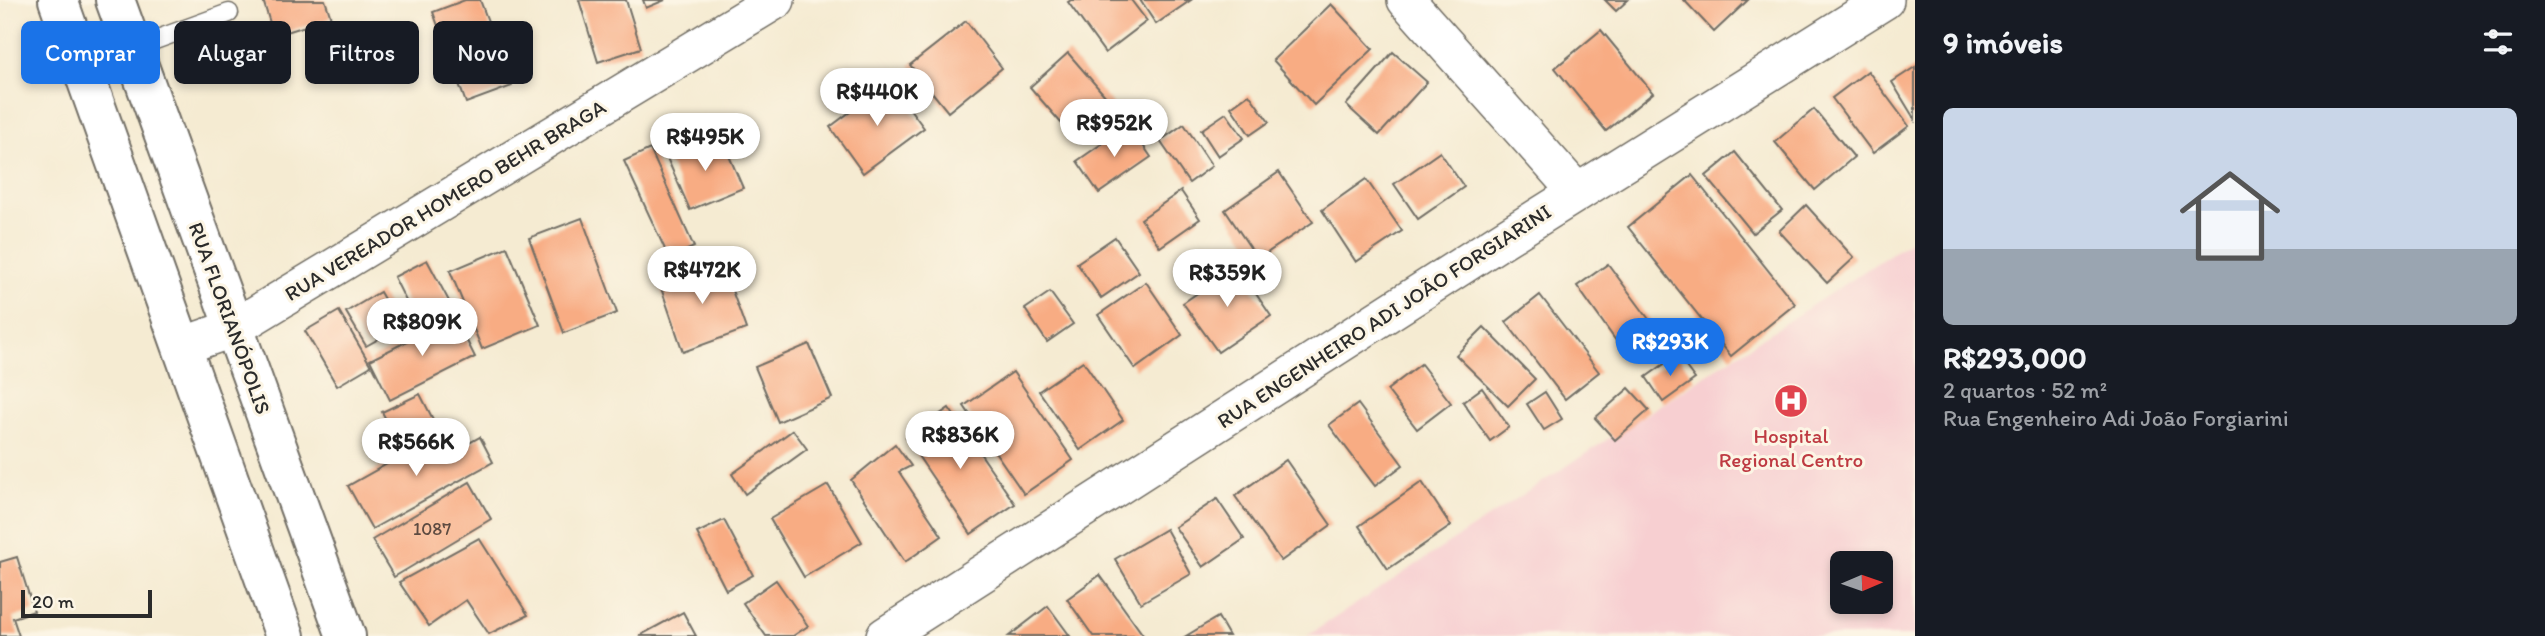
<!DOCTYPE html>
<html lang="pt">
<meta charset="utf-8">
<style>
body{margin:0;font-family:Itim,sans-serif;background:#242831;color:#f1f3f6;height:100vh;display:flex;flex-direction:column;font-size:26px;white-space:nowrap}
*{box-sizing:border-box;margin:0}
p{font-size:23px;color:#9ea1a6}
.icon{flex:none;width:38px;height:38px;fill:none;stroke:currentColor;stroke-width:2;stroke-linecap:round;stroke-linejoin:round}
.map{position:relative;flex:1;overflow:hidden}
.panel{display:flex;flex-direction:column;background:#171b24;width:630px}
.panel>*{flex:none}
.guide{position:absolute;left:21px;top:21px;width:665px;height:63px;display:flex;gap:14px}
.needle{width:46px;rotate:88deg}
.buttons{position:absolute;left:1830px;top:551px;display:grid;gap:14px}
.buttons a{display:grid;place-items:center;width:63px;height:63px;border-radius:10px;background:#171b24;box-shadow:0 4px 10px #0003;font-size:35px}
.scale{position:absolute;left:21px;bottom:18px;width:131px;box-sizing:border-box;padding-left:7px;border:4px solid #2b2b2b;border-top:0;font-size:19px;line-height:24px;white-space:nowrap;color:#2b2b2b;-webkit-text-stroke:5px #fcf5e5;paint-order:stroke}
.price{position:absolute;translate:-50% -60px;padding:0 16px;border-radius:24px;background:#fff;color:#222;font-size:23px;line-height:46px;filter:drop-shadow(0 2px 4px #0008)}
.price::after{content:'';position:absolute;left:50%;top:42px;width:21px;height:16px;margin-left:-10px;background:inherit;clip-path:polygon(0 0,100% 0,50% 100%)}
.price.active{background:#1a73e8;color:#fff}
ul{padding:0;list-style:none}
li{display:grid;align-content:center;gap:14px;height:371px;padding:0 28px}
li+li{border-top:2px solid #363941}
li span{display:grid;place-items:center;height:217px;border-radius:10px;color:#555}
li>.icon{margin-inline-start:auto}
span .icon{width:126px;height:126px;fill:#fffc;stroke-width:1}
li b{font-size:30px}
h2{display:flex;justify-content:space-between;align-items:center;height:84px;padding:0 28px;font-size:30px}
.pill{padding:0 24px;border-radius:10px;background:#171b24;box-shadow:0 4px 10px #0003;font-size:24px;line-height:63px}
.pill.active{background:#1a73e8;color:#fff}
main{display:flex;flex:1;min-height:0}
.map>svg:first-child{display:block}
.built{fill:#f7cfd1;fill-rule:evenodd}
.building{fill:#f8ac83}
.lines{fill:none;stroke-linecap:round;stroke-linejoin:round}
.service-casing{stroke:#726e65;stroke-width:21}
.minor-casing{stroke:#726e65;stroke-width:40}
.tertiary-casing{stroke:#726e65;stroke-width:42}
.service{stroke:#fff;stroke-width:18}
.minor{stroke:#fff;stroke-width:37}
.tertiary{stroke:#fff;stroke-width:38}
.labels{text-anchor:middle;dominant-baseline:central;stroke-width:6;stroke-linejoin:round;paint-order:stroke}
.number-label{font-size:18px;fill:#5e4b41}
.street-label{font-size:21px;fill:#2b2b2b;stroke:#fcf5e5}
.health-label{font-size:21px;fill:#be3a42;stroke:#fcf5e5}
</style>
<main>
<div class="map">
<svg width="1915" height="636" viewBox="0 0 1915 636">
<rect width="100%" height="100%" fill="#fcf5e5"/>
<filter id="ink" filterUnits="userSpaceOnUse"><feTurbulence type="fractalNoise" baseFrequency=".0143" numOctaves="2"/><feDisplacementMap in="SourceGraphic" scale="14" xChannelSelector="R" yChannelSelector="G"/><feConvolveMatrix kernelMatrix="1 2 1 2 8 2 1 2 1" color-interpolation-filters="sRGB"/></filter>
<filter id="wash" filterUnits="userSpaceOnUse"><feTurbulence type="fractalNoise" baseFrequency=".00686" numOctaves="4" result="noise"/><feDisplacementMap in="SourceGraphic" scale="28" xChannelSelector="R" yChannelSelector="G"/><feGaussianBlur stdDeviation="1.57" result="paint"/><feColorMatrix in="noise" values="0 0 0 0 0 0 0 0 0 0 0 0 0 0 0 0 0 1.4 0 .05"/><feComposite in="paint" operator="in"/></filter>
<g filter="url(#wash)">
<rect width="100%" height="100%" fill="#f5ebd2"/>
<path class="built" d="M1915 238V636H1307ZM1843 564H1881V602H1843Z"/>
<g id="blocks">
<g class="building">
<path d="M263 0H325L331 18 274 36Z"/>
<path d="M465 0H480L512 86 466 103 433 12Z"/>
<path d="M579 0H626L641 48 598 62Z"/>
<path d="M643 0H665L646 8Z"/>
<path d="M1071 0H1131L1147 21 1105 53 1068 2Z"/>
<path d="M1140 0H1191L1156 24Z"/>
<path d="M1605 0H1628L1616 11Z"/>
<path d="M1684 0H1748L1714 32Z"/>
<path d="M1331 4 1373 49 1314 105 1273 60Z"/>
<path d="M966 21 1002 68 948 112 910 65Z"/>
<path d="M1601 30 1653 93 1606 131 1555 68Z"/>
<path d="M1393 52 1427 82 1379 135 1346 105Z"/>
<path d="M1068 53 1113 105 1074 138 1030 87Z"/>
<path d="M1915 67V120L1892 82Z"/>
<path d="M1868 71 1909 126 1873 153 1832 98Z"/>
<path d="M890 82 924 128 863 173 830 127Z"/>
<path d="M1249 94 1269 122 1250 135 1231 107Z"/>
<path d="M1814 109 1854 157 1815 190 1775 142Z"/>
<path d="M1226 113 1244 138 1218 156 1201 130Z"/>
<path d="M1184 124 1212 166 1189 183 1160 141Z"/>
<path d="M1129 125 1151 157 1099 193 1077 161Z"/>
<path d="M720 135 743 188 690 210 667 158Z"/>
<path d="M650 149 694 247 669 258 624 161Z"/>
<path d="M1440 152 1464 187 1418 219 1394 184Z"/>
<path d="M1735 152 1782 210 1753 233 1706 176Z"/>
<path d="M1279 172 1313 222 1258 259 1225 210Z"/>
<path d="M1692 175 1795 304 1731 356 1628 227Z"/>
<path d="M1366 179 1402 231 1356 262 1322 210Z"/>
<path d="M1181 191 1200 219 1160 247 1141 219Z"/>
<path d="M1806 205 1854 258 1827 283 1779 231Z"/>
<path d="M582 218 617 313 564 333 529 238Z"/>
<path d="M1115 237 1139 272 1101 298 1077 263Z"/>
<path d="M507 247 540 325 482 349 450 271Z"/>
<path d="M427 260 450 303 416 321 394 277Z"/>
<path d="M721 260 746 329 683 352 659 282Z"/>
<path d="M1608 264 1651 322 1619 345 1577 286Z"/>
<path d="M1237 266 1271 316 1218 352 1183 303Z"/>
<path d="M1146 282 1182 335 1135 369 1098 315Z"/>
<path d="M380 292 400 327 366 346 346 312Z"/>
<path d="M1050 292 1073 324 1047 342 1025 309Z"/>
<path d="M1540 295 1599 372 1565 399 1506 322Z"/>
<path d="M339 311 371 366 337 386 305 331Z"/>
<path d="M455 317 475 357 390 400 370 360Z"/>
<path d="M1484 327 1535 379 1508 406 1456 355Z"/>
<path d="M809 344 832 398 778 422 755 367Z"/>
<path d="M1677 355 1695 379 1663 402 1646 377Z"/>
<path d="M1083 361 1123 420 1080 450 1039 391Z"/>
<path d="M1421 364 1451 403 1417 429 1387 390Z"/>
<path d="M1013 372 1073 460 1024 494 964 406Z"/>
<path d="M1482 388 1509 427 1490 441 1463 402Z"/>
<path d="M1629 388 1649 410 1615 440 1595 418Z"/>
<path d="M1545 392 1562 419 1544 430 1527 404Z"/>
<path d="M420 394 438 429 401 448 382 412Z"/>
<path d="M1358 404 1403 465 1375 486 1329 425Z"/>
<path d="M949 408 1015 504 971 534 906 438Z"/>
<path d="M793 430 807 449 745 494 732 474Z"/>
<path d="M437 436 448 455 480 437 493 462 372 529 348 486Z"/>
<path d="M895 444 911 466 899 472 942 536 905 562 851 480Z"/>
<path d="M1286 460 1331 525 1281 561 1235 496Z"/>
<path d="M470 482 491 519 394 577 372 540Z"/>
<path d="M1422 482 1451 526 1388 569 1359 526Z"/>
<path d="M828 485 862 542 804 577 770 519Z"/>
<path d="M1217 499 1244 539 1203 567 1175 527Z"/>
<path d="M724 520 753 575 726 590 697 533Z"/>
<path d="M1166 529 1191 574 1141 603 1115 559Z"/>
<path d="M479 538 528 615 489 634 466 600 429 626 399 582Z"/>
<path d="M17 557 34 611 13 618 19 636H0V562Z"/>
<path d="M1100 575 1143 635 1141 636H1093L1067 599Z"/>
<path d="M776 580 808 626 793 636H766L743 603Z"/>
<path d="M1048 606 1070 636H1009Z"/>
<path d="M683 612 696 636H639Z"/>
<path d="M1218 617 1229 636H1186Z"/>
</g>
</g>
</g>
<g filter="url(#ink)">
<use href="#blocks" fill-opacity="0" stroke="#726e65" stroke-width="2"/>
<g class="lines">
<g class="service-casing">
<path id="service" d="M133 48 229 13"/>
</g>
<g class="minor-casing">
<g id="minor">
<path d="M1406 0 1577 192"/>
<path d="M182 346 234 328 776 0"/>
<path d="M885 636 1505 238 1885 0"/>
</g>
</g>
<g class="tertiary-casing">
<g id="tertiary">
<path d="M58 0 285 636"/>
<path d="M115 0 346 636"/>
</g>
</g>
<use href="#service" class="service"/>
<use href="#minor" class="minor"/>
<use href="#tertiary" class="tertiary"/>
</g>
</g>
<defs>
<g id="hospital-disc" transform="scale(1.75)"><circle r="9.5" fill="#e0444e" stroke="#fcf5e5"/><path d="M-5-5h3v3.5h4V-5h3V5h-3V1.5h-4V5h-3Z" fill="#fff"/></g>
</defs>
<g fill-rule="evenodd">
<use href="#hospital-disc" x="1791" y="401"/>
</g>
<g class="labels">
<g class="number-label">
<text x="432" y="529">1087</text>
</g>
<g class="street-label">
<text transform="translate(445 200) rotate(-31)">RUA VEREADOR HOMERO BEHR BRAGA</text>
<text transform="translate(1384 316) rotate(-33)">RUA ENGENHEIRO ADI JOÃO FORGIARINI</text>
<text transform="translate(230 318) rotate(70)">RUA FLORIANÓPOLIS</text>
</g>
<g class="health-label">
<text x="1791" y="435">Hospital<tspan x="1791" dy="24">Regional Centro</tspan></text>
</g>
</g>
</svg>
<div class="buttons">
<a><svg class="needle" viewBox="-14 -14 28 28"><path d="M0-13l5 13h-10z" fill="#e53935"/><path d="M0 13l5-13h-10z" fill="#9ea1a6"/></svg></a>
</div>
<div class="scale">20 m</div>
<b class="price" style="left:877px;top:128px">R$440K</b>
<b class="price" style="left:1114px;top:159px">R$952K</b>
<b class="price" style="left:705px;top:173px">R$495K</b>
<b class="price" style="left:702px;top:306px">R$472K</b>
<b class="price" style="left:1227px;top:309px">R$359K</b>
<b class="price" style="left:422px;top:358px">R$809K</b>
<b class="price active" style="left:1670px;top:378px">R$293K</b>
<b class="price" style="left:960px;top:471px">R$836K</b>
<b class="price" style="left:416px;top:478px">R$566K</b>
<div class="guide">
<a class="pill active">Comprar</a>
<a class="pill">Alugar</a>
<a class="pill">Filtros</a>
<a class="pill">Novo</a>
</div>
</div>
<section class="panel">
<h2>9 imóveis<svg class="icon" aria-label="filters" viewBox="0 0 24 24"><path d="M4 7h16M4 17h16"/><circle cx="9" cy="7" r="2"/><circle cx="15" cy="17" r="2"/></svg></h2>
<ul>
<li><span style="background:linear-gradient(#c9d6e8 65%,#9aa5b1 0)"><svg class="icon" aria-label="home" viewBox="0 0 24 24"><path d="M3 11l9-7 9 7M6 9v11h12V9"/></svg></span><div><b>R$293,000</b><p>2 quartos · 52 m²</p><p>Rua Engenheiro Adi João Forgiarini</p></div></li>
</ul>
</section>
</main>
